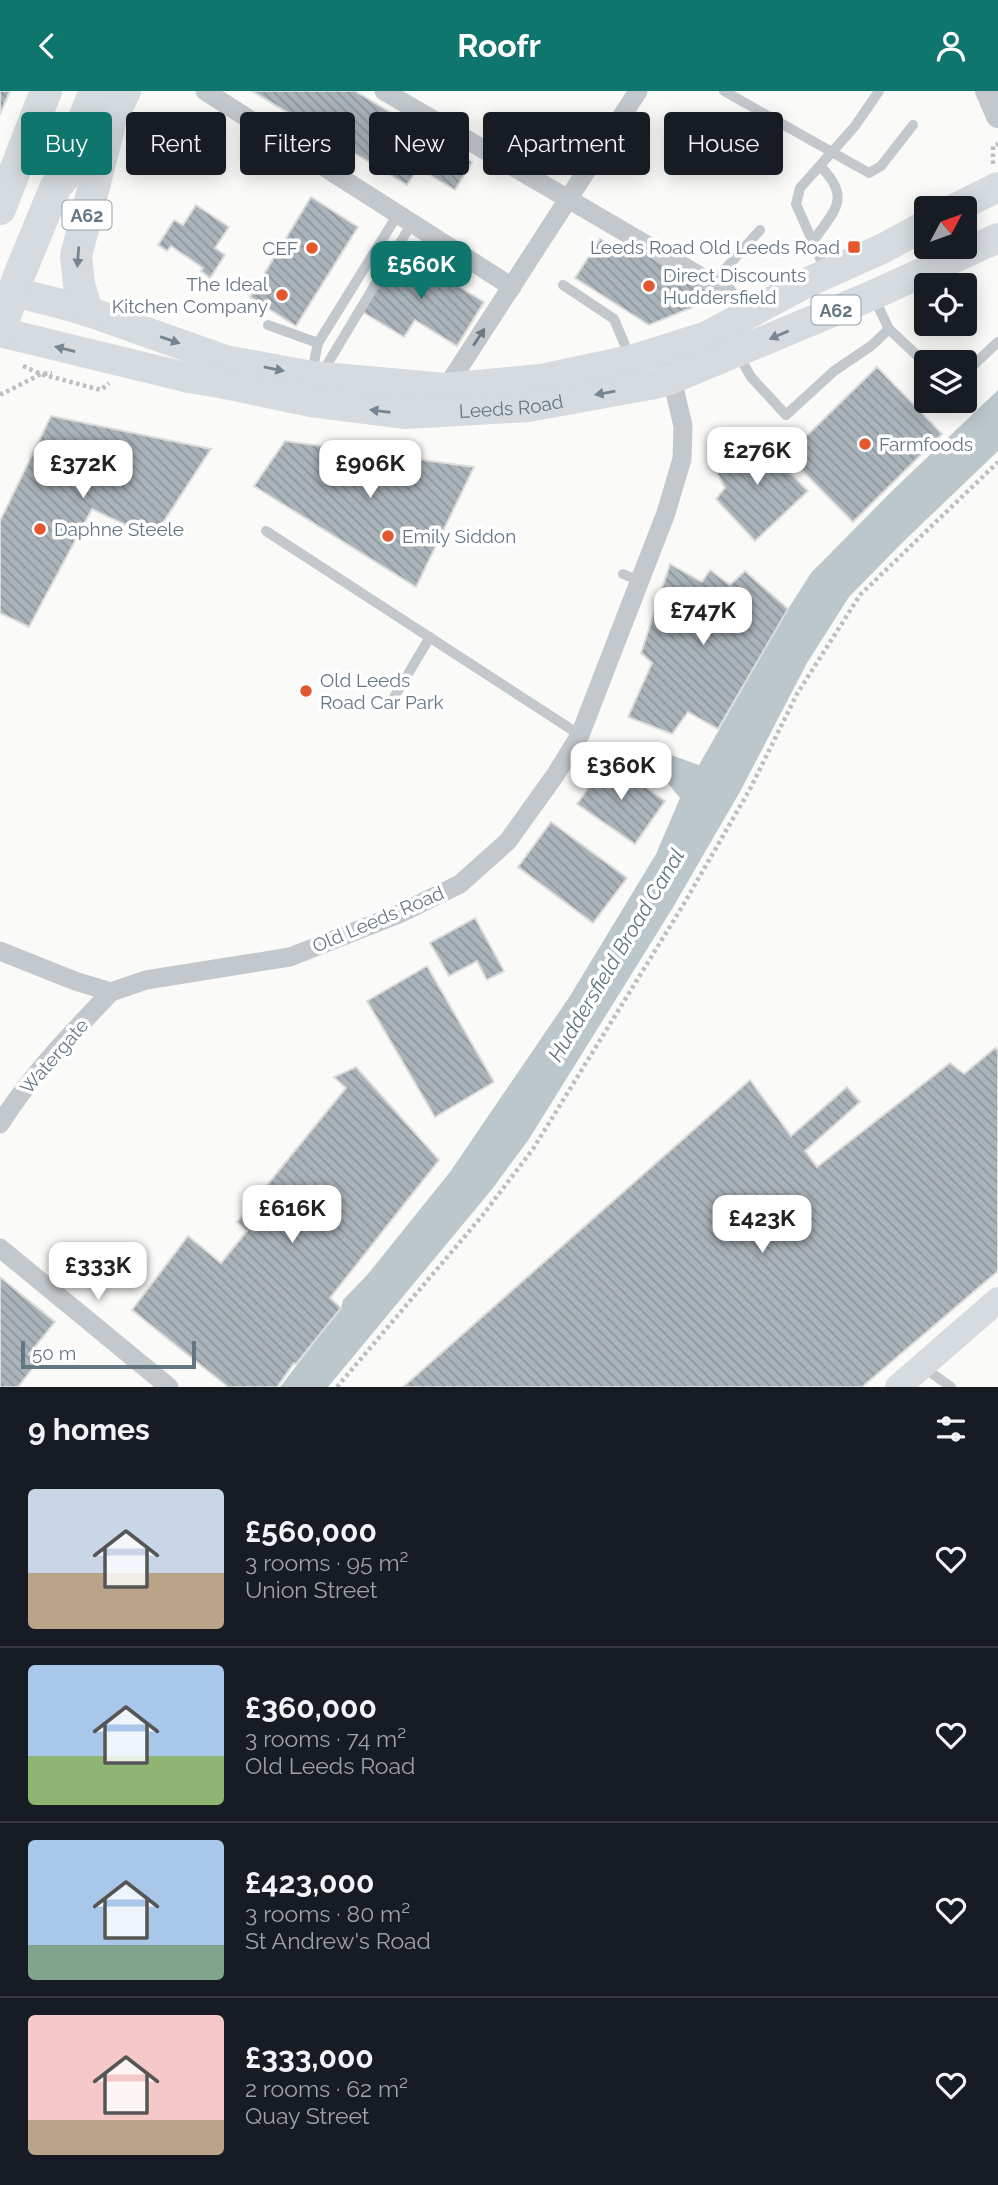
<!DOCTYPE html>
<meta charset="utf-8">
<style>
body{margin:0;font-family:Raleway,sans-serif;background:#242831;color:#f1f3f6;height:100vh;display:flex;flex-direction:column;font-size:26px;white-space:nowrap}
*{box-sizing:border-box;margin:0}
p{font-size:23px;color:#9ea1a6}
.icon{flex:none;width:38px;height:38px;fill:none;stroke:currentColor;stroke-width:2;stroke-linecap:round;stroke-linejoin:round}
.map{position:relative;height:1296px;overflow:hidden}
.sheet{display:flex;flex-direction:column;background:#171b24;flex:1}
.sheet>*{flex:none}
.guide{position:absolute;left:21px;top:21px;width:957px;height:63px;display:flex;gap:14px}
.needle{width:46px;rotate:49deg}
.tools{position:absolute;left:914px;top:105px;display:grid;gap:14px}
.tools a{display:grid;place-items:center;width:63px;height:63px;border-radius:7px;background:#171b24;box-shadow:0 4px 18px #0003;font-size:35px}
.scale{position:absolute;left:21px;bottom:18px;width:175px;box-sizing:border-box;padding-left:7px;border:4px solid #657683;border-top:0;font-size:19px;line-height:24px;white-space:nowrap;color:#657683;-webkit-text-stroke:5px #fff;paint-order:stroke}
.price{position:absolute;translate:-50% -60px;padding:0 16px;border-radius:14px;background:#fff;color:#222;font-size:23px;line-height:46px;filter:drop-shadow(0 2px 4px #0008)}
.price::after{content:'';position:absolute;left:50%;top:42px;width:21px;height:16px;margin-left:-10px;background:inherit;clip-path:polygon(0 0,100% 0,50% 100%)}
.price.on{background:#0f766e;color:#fff}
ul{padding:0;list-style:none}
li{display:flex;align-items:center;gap:21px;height:175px;padding:0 28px}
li+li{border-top:2px solid #363941}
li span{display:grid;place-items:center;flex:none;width:196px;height:140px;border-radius:7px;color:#555}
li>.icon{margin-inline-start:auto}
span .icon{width:84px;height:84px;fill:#fffc;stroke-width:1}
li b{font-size:30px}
h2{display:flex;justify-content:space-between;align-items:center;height:84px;padding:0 28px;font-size:30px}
.tag{padding:0 24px;border-radius:7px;background:#171b24;box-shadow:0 4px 18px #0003;font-size:24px;line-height:63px}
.tag.on{background:#0f766e;color:#fff}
header{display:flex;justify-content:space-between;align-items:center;height:91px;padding:0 28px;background:#0f766e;color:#fff;font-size:32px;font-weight:700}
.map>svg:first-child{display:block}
.water{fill:#bbc7cb}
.building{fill:url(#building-back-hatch);stroke:#dcdcda;stroke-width:2}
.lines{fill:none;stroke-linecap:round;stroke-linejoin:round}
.path{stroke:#bbbfc2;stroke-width:4.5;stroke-dasharray:3.5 3.5;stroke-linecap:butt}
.service{stroke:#c3c8cc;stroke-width:10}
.minor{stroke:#c3c8cc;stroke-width:19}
.tertiary{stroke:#c3c8cc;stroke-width:24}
.secondary{stroke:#d6dbdf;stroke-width:26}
.primary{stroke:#d6dbdf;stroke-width:30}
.trunk{stroke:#d6dbdf;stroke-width:32}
.oneway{fill:#768591}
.oneway2{fill:#6a7a87}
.poi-dot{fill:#e4572e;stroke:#fff;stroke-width:2.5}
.labels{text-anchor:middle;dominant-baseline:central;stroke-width:7;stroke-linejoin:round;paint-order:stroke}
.shield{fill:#fff;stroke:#939fa8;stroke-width:2}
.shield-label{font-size:18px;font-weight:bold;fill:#657683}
.poi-label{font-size:19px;fill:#657683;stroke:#fff;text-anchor:start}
.street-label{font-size:19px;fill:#657683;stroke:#fff}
.water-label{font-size:21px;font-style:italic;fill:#60757c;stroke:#fff}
</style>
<header><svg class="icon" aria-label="back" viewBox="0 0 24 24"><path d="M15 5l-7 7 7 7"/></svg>Roofr<svg class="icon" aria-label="person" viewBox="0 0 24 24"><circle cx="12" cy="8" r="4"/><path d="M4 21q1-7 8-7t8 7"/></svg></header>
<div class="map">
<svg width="998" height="1296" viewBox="0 0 998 1296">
<defs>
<pattern id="building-back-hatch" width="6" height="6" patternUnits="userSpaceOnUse" patternTransform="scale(1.75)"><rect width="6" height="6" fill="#aab3b9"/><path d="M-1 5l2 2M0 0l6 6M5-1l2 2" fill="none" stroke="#8e969c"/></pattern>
</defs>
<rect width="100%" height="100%" fill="#fafaf8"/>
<path class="water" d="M998 299V360L902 452 849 506 807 572 741 699 672 818 529 1048 493 1097 328 1296H280L341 1217 343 1209 368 1183 450 1081 570 905 656 763 680 707 660 683 668 663 699 674 788 518 811 482 894 398Z"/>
<g class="building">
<path d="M0 0H10L0 23Z"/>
<path d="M0 0H10L0 23Z"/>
<path d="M252 0H355L472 71 455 99 418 77 407 94Z"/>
<path d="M311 106 358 136 296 235 250 206Z"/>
<path d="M196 114 229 136 215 157 225 164 210 187 201 180 203 177 171 155 167 160 158 154 174 129 183 134Z"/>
<path d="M629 145 723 204 649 234 575 187 600 148 619 160Z"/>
<path d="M399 159 484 211 457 255 415 229 404 246 361 220Z"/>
<path d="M877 276 942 343 853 431 787 364Z"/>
<path d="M51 325 211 358 153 447 92 418 29 536 0 522V430Z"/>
<path d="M748 340 808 400 755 450 716 408 725 397 716 380Z"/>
<path d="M285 350 474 376 416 496 254 395Z"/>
<path d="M670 473 702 491 710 479 730 494 745 480 788 518 718 638 688 621 672 643 628 626 652 572 641 562Z"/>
<path d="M608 669 665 710 635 753 577 713Z"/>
<path d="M551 731 627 787 593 832 518 776Z"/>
<path d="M475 827 504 880 487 889 477 870 449 885 430 852Z"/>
<path d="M427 875 494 991 435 1026 367 910Z"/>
<path d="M995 957 998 959V1180L862 1296H403L750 989 791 1045 847 996 860 1011 805 1060 817 1076 950 972 964 983Z"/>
<path d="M356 976 439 1069 330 1207 341 1217 296 1273 294 1272 277 1296H228L132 1219 188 1145 221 1172 247 1140 237 1131 346 997 334 986Z"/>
<path d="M0 1186 55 1231 29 1263 38 1270 18 1296H0Z"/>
</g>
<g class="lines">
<g class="path">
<path d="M993 73V55L998 53"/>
<path d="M23 275 41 283 101 299 109 292"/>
<path d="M0 302 2 303 41 283 52 282"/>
<path d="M337 1296 482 1125 533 1058 682 816 750 698 797 603 860 504 998 371"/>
</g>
<g class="service">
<path d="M724 0 869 82 881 75 913 34"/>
<path d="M813 150C835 119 852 107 820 75"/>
<path d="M826 181 796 113 800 97 855 35 879 0"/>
<path d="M712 193 760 139"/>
<path d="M563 194 614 228 630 266"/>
<path d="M874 207 889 238 926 273"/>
<path d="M268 234 318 252"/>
<path d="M739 265 751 286 786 324 834 280 871 255 889 238"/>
<path d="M312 281 318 252 398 123"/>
<path d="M322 282 412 132"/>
<path d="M964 283 998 251"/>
<path d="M266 440 580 644"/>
<path d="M623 483 640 490"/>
<path d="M393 608 430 546"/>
<path d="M923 1276 951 1296"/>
</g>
<g class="minor">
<path d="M205 0 512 196"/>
<path d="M384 0 727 201"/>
<path d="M446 297 638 0"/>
<path d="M0 860 75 890 111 901 146 889 290 866 399 823 460 793 508 750 556 683 580 644 666 422 682 368 683 335 672 288 666 279"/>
<path d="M0 1033C31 984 71 943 111 901"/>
<path d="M0 1157 169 1296"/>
</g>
<path class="tertiary" d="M987 0 998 25"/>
<path class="secondary" d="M898 1296 998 1209"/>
<g class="primary">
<path d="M60 84 94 0"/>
<path d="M956 117 998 96"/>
<path d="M0 205 13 201 50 210 87 220 225 269 312 285 446 297 541 288 631 269 707 245 806 192 884 157 926 134"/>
<path id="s1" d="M0 241 189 287 220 292 311 311 406 323 528 316 655 293 672 288 873 204 998 147"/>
</g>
<g class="trunk">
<path d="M0 118 46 0"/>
<path d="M87 220 79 193 76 165 109 37"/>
<path d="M0 241 18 187 55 97 111 28 125 0"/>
</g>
</g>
<defs><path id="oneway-solid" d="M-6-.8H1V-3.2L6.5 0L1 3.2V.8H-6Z" transform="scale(1.75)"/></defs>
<g class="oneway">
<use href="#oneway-solid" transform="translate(78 166) rotate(94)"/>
<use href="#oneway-solid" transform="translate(779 244) rotate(157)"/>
<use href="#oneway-solid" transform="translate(170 249) rotate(19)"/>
<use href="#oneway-solid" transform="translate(65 258) rotate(-166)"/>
<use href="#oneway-solid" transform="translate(274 278) rotate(11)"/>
<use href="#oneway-solid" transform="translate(605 302) rotate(170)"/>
<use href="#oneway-solid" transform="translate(380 320) rotate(-173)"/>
</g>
<use class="oneway2" href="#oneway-solid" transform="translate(479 246) rotate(-57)"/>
<g class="poi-dot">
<rect x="847" y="149" width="14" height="14" rx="3.5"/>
<circle cx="312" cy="157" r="7"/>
<circle cx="649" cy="195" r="7"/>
<circle cx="282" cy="204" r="7"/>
<circle cx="865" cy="353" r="7"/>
<circle cx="40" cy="438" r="7"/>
<circle cx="388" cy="445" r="7"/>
<circle cx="306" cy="600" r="7"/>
</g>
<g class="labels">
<g class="shield">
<rect x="62.5" y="109.5" width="49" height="29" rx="5"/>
<rect x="811.5" y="204.5" width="49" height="29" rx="5"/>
</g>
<g class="shield-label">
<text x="87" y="124">A62</text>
<text x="836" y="219">A62</text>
</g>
<g class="poi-label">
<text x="840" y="156" text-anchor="end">Leeds Road Old Leeds Road</text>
<text x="298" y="157" text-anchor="end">CEF</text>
<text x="663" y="184">Direct Discounts<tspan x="663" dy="22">Huddersfield</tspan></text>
<text x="268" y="193" text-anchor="end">The Ideal<tspan x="268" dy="22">Kitchen Company</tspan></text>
<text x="879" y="353">Farmfoods</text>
<text x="54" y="438">Daphne Steele</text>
<text x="402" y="445">Emily Siddon</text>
<text x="320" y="589">Old Leeds<tspan x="320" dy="22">Road Car Park</tspan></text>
</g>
<g class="street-label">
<text stroke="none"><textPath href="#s1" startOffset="520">Leeds Road</textPath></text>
<text transform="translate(378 828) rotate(-23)">Old Leeds Road</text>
<text transform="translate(54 965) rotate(-49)">Watergate</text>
</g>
<g class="water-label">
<text transform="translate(616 864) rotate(-59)">Huddersfield Broad Canal</text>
</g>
</g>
</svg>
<div class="tools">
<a><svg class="needle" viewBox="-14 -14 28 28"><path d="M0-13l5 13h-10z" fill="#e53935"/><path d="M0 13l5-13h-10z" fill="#9ea1a6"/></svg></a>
<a><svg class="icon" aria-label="locate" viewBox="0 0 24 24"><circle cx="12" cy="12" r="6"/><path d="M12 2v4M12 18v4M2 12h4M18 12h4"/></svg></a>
<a><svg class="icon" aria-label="layers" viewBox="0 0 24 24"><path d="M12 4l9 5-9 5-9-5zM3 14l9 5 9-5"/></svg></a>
</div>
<div class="scale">50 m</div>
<b class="price on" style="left:421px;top:210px">£560K</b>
<b class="price" style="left:757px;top:396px">£276K</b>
<b class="price" style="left:83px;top:409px">£372K</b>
<b class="price" style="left:370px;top:409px">£906K</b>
<b class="price" style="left:703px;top:556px">£747K</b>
<b class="price" style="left:621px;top:711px">£360K</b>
<b class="price" style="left:292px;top:1154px">£616K</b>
<b class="price" style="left:762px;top:1164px">£423K</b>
<b class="price" style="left:98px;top:1211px">£333K</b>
<div class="guide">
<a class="tag on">Buy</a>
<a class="tag">Rent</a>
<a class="tag">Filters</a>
<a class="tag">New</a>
<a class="tag">Apartment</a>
<a class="tag">House</a>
</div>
</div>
<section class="sheet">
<h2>9 homes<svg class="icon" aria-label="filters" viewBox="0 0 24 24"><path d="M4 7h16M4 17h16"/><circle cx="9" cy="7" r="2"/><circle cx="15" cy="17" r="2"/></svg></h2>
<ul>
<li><span style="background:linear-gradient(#c9d6e8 60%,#b9a48a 0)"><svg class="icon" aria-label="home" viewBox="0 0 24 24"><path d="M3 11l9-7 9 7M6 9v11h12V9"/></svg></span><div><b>£560,000</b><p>3 rooms · 95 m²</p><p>Union Street</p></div><svg class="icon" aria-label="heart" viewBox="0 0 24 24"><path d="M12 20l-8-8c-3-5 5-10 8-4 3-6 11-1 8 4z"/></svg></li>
<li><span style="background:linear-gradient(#a9c7e8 65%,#8fb573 0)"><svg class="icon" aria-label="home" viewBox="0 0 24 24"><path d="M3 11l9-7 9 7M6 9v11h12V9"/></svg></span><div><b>£360,000</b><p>3 rooms · 74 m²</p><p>Old Leeds Road</p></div><svg class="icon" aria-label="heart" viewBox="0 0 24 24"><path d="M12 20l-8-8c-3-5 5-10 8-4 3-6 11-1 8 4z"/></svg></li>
<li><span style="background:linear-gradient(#a9c7e8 75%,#7fa58c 0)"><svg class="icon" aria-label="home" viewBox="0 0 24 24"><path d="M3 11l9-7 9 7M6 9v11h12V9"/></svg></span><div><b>£423,000</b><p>3 rooms · 80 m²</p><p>St Andrew's Road</p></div><svg class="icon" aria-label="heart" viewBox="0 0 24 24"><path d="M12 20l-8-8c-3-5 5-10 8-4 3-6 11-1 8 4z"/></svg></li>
<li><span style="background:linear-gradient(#f6c9c9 75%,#b9a48a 0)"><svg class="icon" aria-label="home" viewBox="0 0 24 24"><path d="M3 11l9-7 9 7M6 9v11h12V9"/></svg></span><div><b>£333,000</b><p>2 rooms · 62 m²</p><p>Quay Street</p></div><svg class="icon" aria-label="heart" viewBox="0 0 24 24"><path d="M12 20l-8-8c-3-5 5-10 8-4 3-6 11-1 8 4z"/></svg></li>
</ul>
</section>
